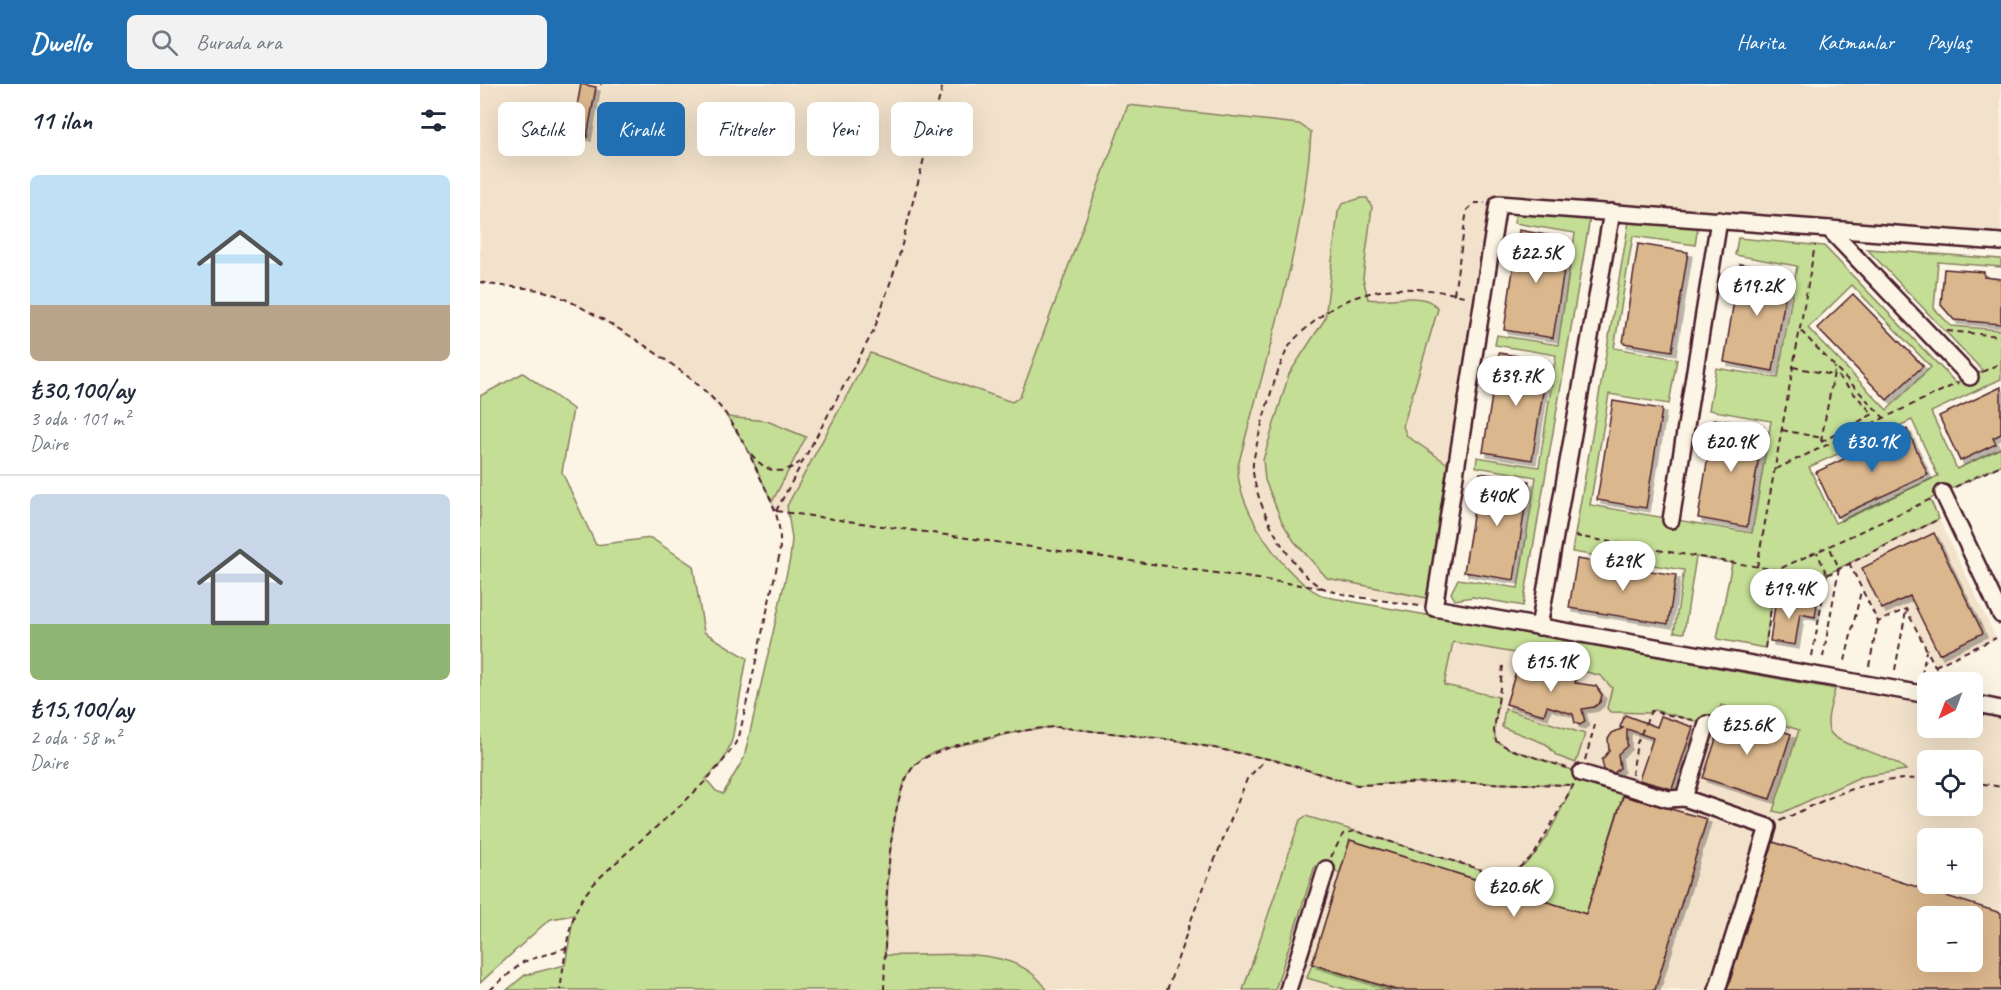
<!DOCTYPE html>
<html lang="tr">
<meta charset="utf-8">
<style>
body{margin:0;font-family:Caveat,sans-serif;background:#f2f2f3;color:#1f2937;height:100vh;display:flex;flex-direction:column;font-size:22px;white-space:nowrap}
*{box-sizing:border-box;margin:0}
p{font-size:20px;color:#747a83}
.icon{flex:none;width:33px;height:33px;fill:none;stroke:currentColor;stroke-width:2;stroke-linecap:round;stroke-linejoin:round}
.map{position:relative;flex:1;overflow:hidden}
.drawer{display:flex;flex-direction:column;background:#fff;width:480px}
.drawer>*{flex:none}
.banner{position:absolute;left:18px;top:18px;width:570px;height:54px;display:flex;gap:12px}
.needle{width:39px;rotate:222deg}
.tools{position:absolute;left:1437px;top:588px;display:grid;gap:12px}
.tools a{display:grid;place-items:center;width:66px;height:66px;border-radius:9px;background:#fff;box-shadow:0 6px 24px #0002;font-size:30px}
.price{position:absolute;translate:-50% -51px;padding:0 14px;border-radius:21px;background:#fff;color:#222;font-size:20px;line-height:39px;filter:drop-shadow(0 2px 3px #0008)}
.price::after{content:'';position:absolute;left:50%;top:36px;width:18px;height:14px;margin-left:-9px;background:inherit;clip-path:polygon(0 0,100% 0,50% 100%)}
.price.selected{background:#1f6fb2;color:#fff}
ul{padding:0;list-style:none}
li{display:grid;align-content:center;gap:12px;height:318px;padding:0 30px}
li+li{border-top:2px solid #e0e1e3}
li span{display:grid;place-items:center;height:186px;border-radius:9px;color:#555}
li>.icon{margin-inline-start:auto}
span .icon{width:108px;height:108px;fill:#fffc;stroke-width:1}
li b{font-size:26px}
h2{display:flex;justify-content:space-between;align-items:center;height:72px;padding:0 30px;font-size:26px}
.chip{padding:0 21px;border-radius:9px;background:#fff;box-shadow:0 6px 24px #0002;font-size:21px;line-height:54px}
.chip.selected{background:#1f6fb2;color:#fff}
header{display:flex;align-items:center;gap:36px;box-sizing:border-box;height:84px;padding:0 30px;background:#1f6fb2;color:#fff}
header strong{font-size:28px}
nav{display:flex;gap:33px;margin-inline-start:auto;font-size:21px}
.search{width:420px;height:54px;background:#f2f2f3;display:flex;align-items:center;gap:15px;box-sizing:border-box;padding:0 21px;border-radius:9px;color:#747a83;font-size:22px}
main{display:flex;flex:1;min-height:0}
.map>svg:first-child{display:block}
.built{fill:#f2e2cb;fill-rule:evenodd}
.green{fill:#c4de95;stroke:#877e60;stroke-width:1.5;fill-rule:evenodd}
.building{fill:#dbb78d;stroke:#4a1f2b;stroke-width:1.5;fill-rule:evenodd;filter:url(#shadow)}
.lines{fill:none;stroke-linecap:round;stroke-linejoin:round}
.minor-casing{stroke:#4a1f2b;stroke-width:20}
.path{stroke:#4a1f2b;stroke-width:2;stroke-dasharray:6 4.5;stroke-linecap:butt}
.minor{stroke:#fcf5e5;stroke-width:15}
</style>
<header>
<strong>Dwello</strong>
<div class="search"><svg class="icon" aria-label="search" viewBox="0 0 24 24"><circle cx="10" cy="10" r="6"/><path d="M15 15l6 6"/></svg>Burada ara</div>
<nav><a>Harita</a><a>Katmanlar</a><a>Paylaş</a></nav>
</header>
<main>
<section class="drawer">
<h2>11 ilan<svg class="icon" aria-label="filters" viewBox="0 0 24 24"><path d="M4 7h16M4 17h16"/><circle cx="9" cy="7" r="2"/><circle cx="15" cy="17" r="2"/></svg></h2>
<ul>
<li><span style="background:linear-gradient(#bfe0f5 70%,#b9a48a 0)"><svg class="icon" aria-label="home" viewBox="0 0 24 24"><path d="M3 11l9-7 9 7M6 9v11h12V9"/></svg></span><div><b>₺30,100/ay</b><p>3 oda · 101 m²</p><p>Daire</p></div></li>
<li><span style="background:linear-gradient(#c9d6e8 70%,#8fb573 0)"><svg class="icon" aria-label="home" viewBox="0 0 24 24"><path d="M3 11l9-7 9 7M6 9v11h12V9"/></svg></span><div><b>₺15,100/ay</b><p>2 oda · 58 m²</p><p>Daire</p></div></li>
</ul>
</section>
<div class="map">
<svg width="1521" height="906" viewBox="0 0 1521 906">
<defs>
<filter id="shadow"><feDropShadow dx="4" dy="4" stdDeviation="0" flood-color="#0004"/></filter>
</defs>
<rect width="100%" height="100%" fill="#fcf5e5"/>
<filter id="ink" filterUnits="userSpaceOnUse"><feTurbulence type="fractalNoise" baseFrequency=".0167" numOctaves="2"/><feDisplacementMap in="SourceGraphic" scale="12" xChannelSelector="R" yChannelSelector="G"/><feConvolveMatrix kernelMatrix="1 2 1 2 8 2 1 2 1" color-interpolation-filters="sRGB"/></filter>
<g filter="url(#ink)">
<g class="built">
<path d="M0 0H1521V150L1011 112 946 523 825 502 847 513 1447 621 1448 644H1492L1493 629 1521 635V906H356L417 444 296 427 256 345 218 301 160 260 88 217 64 207 0 198ZM1448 676H1492V722H1448ZM1448 754H1492V800H1448ZM1448 832H1492V878H1448Z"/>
<path d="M1459 435 1516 554 1455 582 1426 525 1398 538 1369 479Z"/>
</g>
<g class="green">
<path d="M648 21 819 40 831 48C824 160 786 273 758 382 755 423 808 501 847 513L1355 605C1353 615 1344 638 1350 648 1359 663 1410 669 1426 686L1380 693 1302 729 1293 727 1319 646 1241 621 1235 638 1227 640 1174 626 1169 629 1130 628 1127 624 1132 604 1121 592 1040 570 973 558 964 601 1019 613 1014 647 1016 657 1030 665 1101 689 1097 695 1143 710 1106 830 870 756 860 789 835 782 795 906H763L820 736 826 732 1009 788C1055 799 1075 734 1093 701L955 698 877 701 794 676 694 656 576 643C550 644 525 651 500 657 479 662 452 664 436 680 406 709 407 828 405 871 454 874 536 856 567 906H27L45 891 85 881 94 831 71 835 62 842 0 899V312L43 289 93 325 82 388 116 461 171 454 213 482 224 548 267 574 252 656 244 676 226 695 236 707 243 710 264 674 310 475 312 455 307 422 390 269 532 318 540 313Z"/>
<path d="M881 114H887L892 123 883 194 888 215C906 219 946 205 958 225L923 342 927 352 968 380 947 514 847 494 814 457 802 438 785 396 783 376 809 290 845 235 858 128 862 120Z"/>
<path d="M1036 128 1110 134 1043 522 993 513 975 516 971 509 978 495 1038 504 1056 393 996 383 997 373 1059 383 1076 271 1015 261 1017 251 1078 261 1095 149 1034 139Z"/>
<path d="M1149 137 1218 143 1215 161 1153 152 1134 264 1197 275 1189 320 1129 310 1110 421 1272 449 1291 337 1229 326 1236 284 1298 294 1317 182 1255 171 1258 154 1344 162 1476 299 1503 287 1387 165 1521 175V183L1458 178 1454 224 1471 242 1521 246V295L1451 328 1477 385 1521 364V381L1450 415 1459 435 1347 490 1345 504 1295 497 1285 564 1237 555 1252 479 1216 473 1204 549 1194 548 1204 486 1092 468ZM1372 201 1451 283 1407 326 1328 244ZM1432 336 1458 392 1355 439 1329 383Z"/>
<path d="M247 333 287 337 326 353 292 418 266 362Z"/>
<path d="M1025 625 1105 650 1096 679 1077 672 1066 660 1022 643Z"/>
<path d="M832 880 916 906H868L827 894Z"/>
</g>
<g class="building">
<path d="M101 0 116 3 107 53 92 50Z"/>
<path d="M1039 146 1089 155 1073 254 1024 246Z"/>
<path d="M1158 160 1208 168 1192 267 1143 259Z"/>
<path d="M1260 180 1309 188 1293 287 1244 278Z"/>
<path d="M1464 185 1504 188V193L1521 195V240L1474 236 1461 221Z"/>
<path d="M1373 210 1443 282 1407 316 1337 244Z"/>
<path d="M1019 269 1068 277 1052 376 1003 368Z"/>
<path d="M1521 303V350L1513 354 1516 360 1480 377 1459 332Z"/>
<path d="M1133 317 1182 325 1166 424 1117 416Z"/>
<path d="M1234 335 1284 343 1267 443 1218 434Z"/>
<path d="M1427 345 1448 391 1357 433 1336 388Z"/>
<path d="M1000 389 1049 397 1034 496 984 488Z"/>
<path d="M1454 449 1503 549 1459 570 1430 512 1402 525 1382 484Z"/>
<path d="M1097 475 1196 491 1188 540 1089 524Z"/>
<path d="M1296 514 1337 520 1335 533 1320 530 1315 561 1290 557Z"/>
<path d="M1039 578 1096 595 1095 599 1116 602 1122 611 1120 618 1114 623 1102 625 1105 638 1100 641 1095 639 1093 630 1067 622 1064 631 1026 620Z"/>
<path d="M1245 628 1311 650 1290 715 1223 694Z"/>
<path d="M1145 631 1177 643 1181 632 1213 643 1192 705 1159 696 1173 654 1147 645V662L1138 670 1140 684 1134 689 1124 686 1122 676 1129 667 1128 655 1132 649 1143 644 1140 643Z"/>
<path d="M1143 712 1227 735 1175 906H916L832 880 870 756 1106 830Z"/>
<path d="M1293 758 1521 829V906H1247ZM1448 832H1492V878H1448Z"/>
</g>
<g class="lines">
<g class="minor-casing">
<g id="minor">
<path d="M1349 145 1490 293"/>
<path d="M1463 409 1521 531"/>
<path d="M1191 436 1239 136"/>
<path d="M1059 543 1132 128"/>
<path d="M1448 611 954 524 1018 120 1521 158"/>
<path d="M1492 619 1521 625"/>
<path d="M1227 640 1204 714 1288 743 1237 906"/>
<path d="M1101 689 1188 715 1204 714"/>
<path d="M808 906 846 785"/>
</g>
</g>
<g class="path">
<path d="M121 1V0"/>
<path d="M0 198C25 205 51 201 76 211 118 229 205 284 235 317 256 340 268 367 281 395 295 424 303 440 299 473L259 653C236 696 178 740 141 774 127 787 111 800 101 817 86 843 85 877 80 906"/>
<path d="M974 210 987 126 995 119H1005"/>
<path d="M1321 247 1404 334"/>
<path d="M1467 247 1521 252"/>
<path d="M1313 283 1353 291"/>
<path d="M1502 288 1521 279"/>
<path d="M1302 346 1342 354"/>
<path d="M1341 357 1355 283"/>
<path d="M1341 358 1393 330 1354 288"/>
<path d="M271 370C286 388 301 393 320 378"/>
<path d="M1296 385 1478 299"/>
<path d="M1475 403 1521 381"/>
<path d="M296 427 842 504"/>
<path d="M296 427 394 246 418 176 463 0"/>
<path d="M1095 452 1297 486 1451 415"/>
<path d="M1369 479 1398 538 1426 525 1461 594"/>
<path d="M1277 483 1335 161"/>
<path d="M1347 491 1459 435"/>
<path d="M1295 497 1345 504"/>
<path d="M939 522C913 517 867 514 843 504 811 490 770 413 773 379 777 354 797 280 810 261 817 251 827 244 836 236 880 199 934 200 988 213"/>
<path d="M1285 564 1297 486"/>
<path d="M1332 572 1347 491 1337 468"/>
<path d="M1343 573 1359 484 1349 462"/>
<path d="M1365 577 1381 507"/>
<path d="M1023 582 1014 647 1016 657 1030 665 1087 684"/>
<path d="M1389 582 1398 538"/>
<path d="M1455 582 1516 554"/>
<path d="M1415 586 1426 527"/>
<path d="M1442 591 1446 567"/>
<path d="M1105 676 1115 641"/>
<path d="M1152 691 1157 659 1171 627 1213 636"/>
<path d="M1492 698 1521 703"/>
<path d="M1300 737C1353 712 1387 692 1448 695"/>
<path d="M851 773 863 750 875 747 1009 788H1034L1054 771 1094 700"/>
<path d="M10 906 43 878 88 863"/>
<path d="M404 906C406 857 403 714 435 681 454 661 547 644 576 643L694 656 794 676 877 701 955 698 1094 701"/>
<path d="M687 906 714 828 767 695 785 676"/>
</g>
<use href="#minor" class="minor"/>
</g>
</g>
</svg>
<div class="tools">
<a><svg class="needle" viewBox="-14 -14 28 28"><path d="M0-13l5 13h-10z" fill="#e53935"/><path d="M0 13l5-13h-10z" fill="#747a83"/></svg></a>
<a><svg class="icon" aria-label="locate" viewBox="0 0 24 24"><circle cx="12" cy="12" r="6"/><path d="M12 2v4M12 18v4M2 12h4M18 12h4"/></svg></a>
<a>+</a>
<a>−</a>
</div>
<b class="price" style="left:1056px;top:200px">₺22.5K</b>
<b class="price" style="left:1277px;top:233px">₺19.2K</b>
<b class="price" style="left:1036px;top:323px">₺39.7K</b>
<b class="price" style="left:1251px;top:389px">₺20.9K</b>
<b class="price selected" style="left:1392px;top:389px">₺30.1K</b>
<b class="price" style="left:1017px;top:443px">₺40K</b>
<b class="price" style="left:1143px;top:508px">₺29K</b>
<b class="price" style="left:1309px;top:536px">₺19.4K</b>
<b class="price" style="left:1071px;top:609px">₺15.1K</b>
<b class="price" style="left:1267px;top:672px">₺25.6K</b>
<b class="price" style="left:1034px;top:834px">₺20.6K</b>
<div class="banner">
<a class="chip">Satılık</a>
<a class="chip selected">Kiralık</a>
<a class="chip">Filtreler</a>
<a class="chip">Yeni</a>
<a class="chip">Daire</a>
</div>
</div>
</main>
